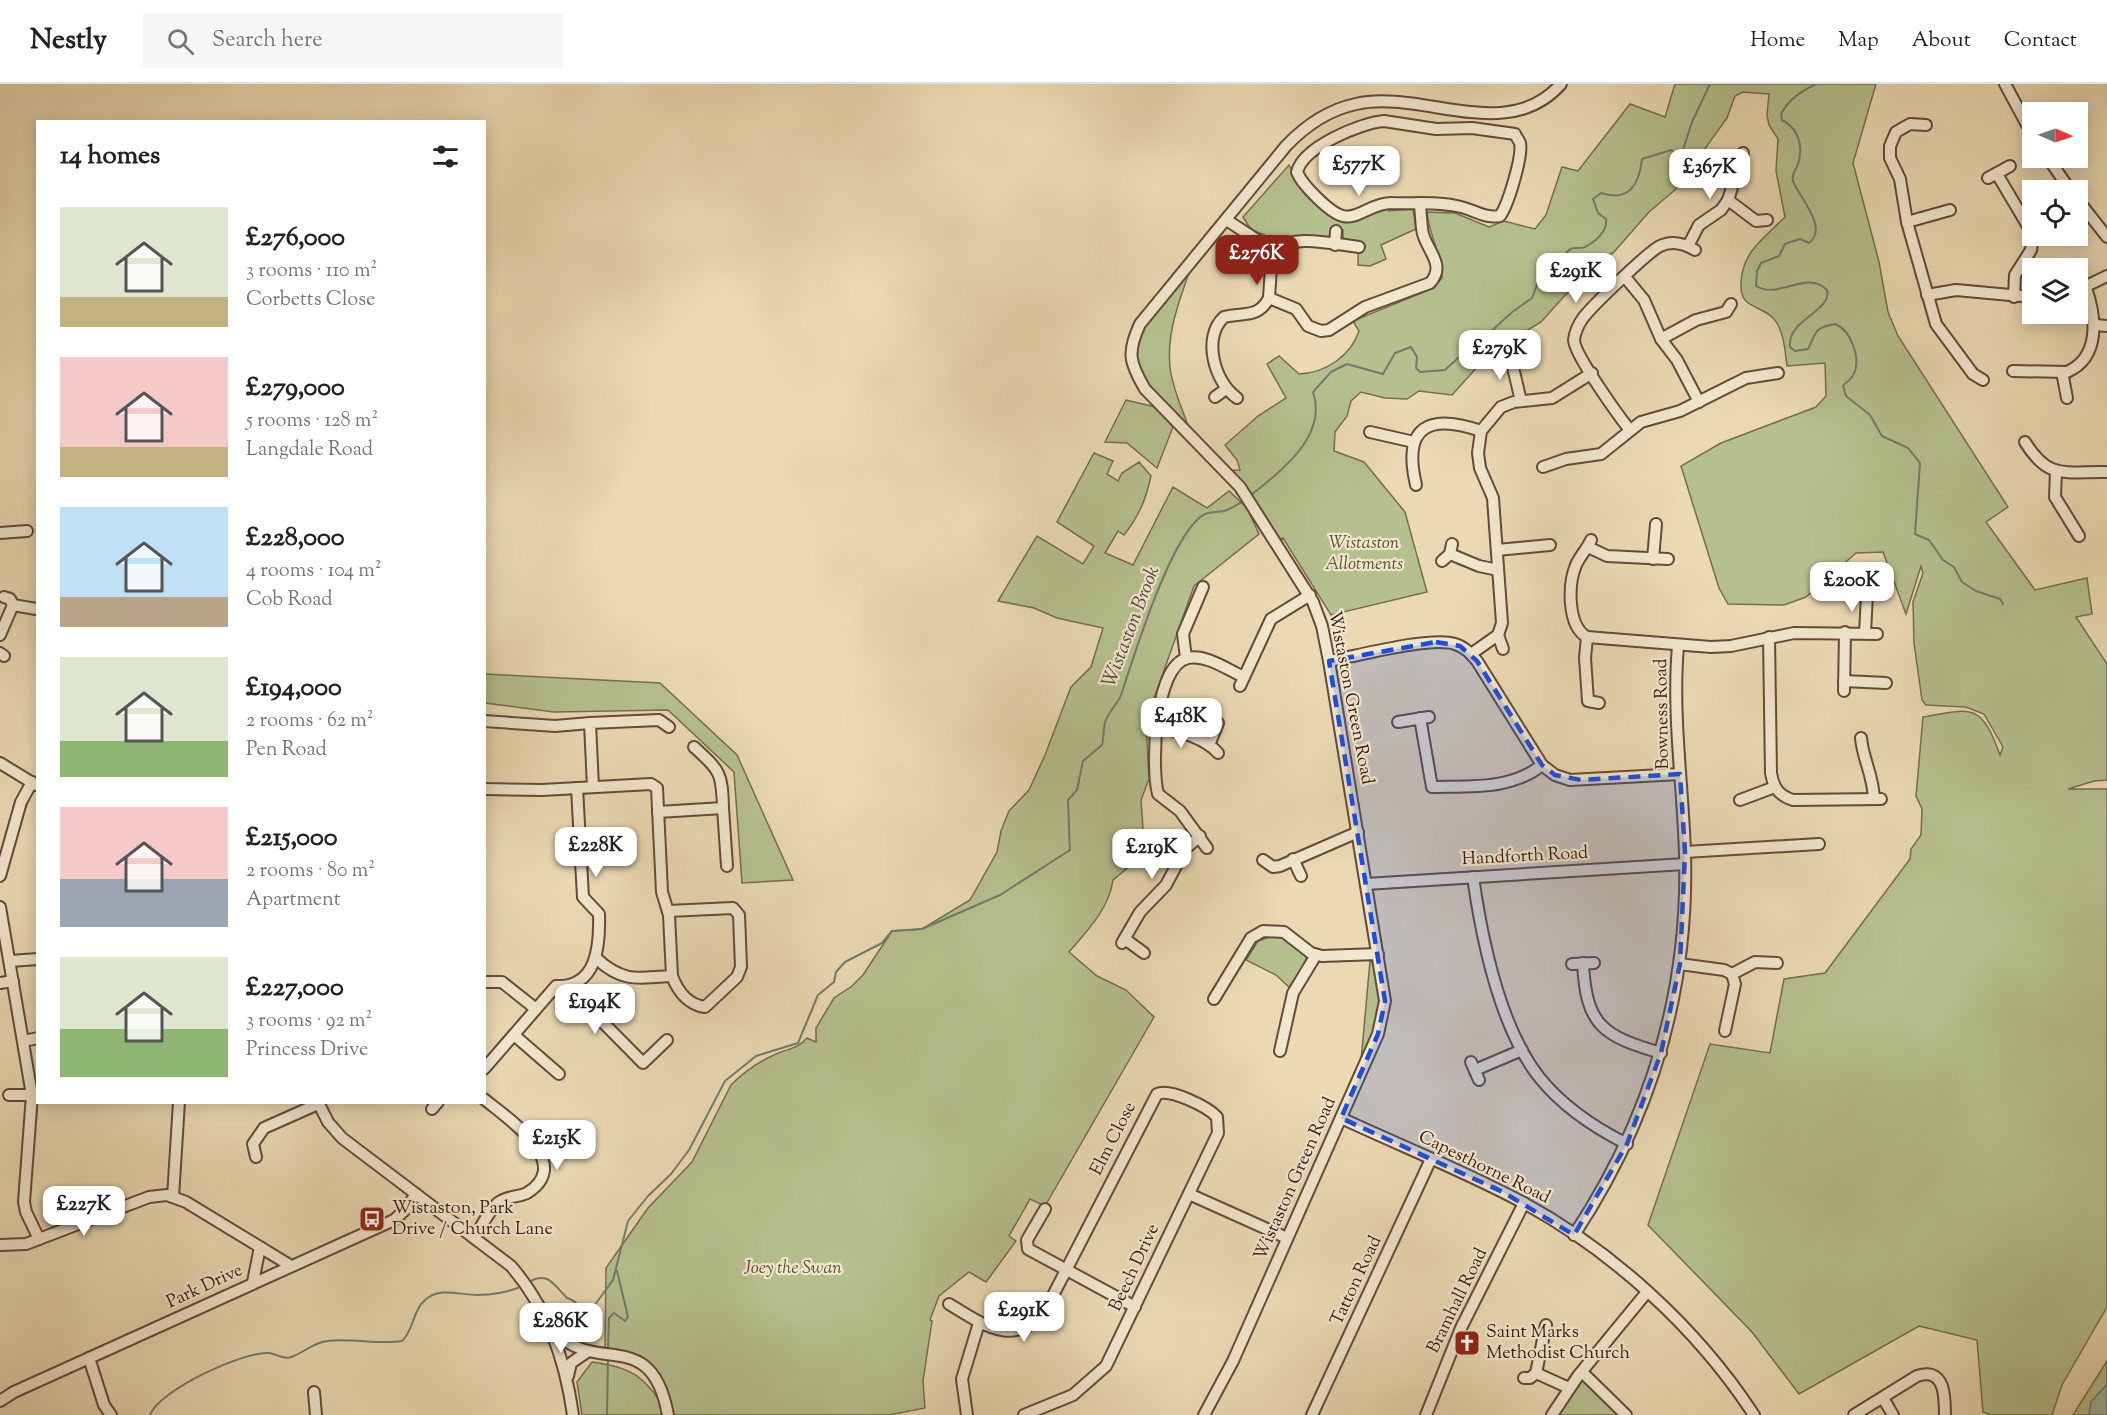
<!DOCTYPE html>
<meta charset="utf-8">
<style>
body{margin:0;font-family:"Sorts Mill Goudy",serif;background:#f6f6f6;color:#222;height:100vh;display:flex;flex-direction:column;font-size:22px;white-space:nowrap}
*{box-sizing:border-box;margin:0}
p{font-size:20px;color:#767676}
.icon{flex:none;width:33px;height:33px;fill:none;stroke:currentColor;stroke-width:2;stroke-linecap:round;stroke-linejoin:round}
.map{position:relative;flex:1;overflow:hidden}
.sheet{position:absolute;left:36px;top:36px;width:450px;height:984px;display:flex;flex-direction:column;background:#fff;border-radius:0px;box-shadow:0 3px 15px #0003}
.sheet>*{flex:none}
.needle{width:39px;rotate:92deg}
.fabs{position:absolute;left:2022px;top:18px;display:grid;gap:12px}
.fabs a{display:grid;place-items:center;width:66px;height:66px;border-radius:0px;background:#fff;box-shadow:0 3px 15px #0003;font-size:30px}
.price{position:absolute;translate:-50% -51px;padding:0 14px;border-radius:12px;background:#fff;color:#222;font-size:20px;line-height:39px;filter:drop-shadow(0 2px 3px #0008)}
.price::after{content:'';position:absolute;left:50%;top:36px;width:18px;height:14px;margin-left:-9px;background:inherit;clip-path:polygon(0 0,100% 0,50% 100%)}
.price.current{background:#8f2418;color:#fff}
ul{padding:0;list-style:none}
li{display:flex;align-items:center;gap:18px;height:150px;padding:0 24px}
li span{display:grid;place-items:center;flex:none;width:168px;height:120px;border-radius:0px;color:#555}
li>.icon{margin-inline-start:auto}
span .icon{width:72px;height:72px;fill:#fffc;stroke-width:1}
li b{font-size:26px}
h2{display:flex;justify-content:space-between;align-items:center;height:72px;padding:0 24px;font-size:26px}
header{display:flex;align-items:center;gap:36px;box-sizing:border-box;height:84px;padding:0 30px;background:#fff;border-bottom:2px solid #e0e0e0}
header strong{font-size:28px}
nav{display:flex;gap:33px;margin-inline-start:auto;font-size:21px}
.search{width:420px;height:54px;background:#f6f6f6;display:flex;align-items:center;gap:15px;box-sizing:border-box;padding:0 21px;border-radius:0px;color:#767676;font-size:22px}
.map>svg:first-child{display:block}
.green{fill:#b5c08e;stroke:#766d4f;stroke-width:1.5}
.water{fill:#99bba7;stroke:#727b6b;stroke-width:1.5}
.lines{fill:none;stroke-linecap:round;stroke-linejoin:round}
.stream{stroke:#727b6b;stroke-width:2}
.minor-casing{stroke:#644a39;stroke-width:14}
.minor{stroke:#f1e6ce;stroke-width:10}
.marked{fill:#1d4ed8;fill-opacity:0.2;stroke:#1d4ed8;stroke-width:4.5;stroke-dasharray:12 8;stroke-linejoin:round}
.labels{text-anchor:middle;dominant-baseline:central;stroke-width:4.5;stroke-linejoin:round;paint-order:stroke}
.park-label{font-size:18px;font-style:italic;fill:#5d4c36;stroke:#f1e6ce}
.street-label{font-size:18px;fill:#371a10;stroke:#f1e6ce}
.poi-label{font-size:18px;fill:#371a10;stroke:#f1e6ce;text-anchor:start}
.water-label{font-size:20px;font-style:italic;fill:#544a3d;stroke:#f1e6ce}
</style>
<header>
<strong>Nestly</strong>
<div class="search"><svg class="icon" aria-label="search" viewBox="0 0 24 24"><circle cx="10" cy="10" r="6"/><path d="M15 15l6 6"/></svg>Search here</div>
<nav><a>Home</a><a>Map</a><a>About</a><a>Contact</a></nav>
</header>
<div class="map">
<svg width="2107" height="1331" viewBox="0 0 2107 1331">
<rect width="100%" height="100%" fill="#ead9b3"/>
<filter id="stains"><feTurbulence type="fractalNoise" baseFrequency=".00333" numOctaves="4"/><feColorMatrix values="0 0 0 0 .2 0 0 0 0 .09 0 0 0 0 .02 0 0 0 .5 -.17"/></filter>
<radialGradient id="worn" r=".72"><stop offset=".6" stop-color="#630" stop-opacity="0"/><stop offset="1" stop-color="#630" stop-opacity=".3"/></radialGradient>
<g class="green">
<path d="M1675 0H1876L1853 79 1879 178 1888 228 1898 252 2008 423 1986 438 2035 506 2087 494 2092 530 2076 533 2107 580V696L2094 697 2068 705H2107V1223L2062 1301 2052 1331H1991L1983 1328 1977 1256 1919 1242 1799 1310 1752 1248 1648 1141 1710 960 1770 969 1784 895 1825 889 1910 775 1911 765 1921 751 1922 725 1916 712 1923 633C1973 624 1981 619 2000 671L2003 663 1984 630 1966 623 1926 621 1922 616 1914 559 1913 518 1923 489 1921 482 1906 530 1883 468 1856 469 1806 513 1784 521 1728 520 1719 504 1681 382 1721 359 1816 323 1826 312 1825 279 1787 282C1785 267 1784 245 1773 234 1766 226 1753 224 1746 217 1741 212 1741 206 1741 199 1742 168 1764 154 1785 133L1776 87 1778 55 1769 41 1767 31 1769 10 1743 8 1735 12 1727 34 1676 105 1649 128 1613 169 1591 178 1577 198 1541 238 1502 262 1480 280 1452 311 1419 307 1407 315 1385 314 1361 308 1351 317 1347 332 1335 348 1334 367 1364 378 1405 428 1427 508 1331 531 1283 454 1275 458 1225 387 1240 386 1237 376 1225 361 1258 332 1286 314 1267 280 1279 272 1299 290C1325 289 1351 272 1359 247L1353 237 1433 204 1442 194C1442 170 1429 152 1427 128L1455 129 1489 143 1504 137 1535 145 1546 131 1562 83 1578 87 1630 20 1665 33Z"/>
<path d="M1289 81C1300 105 1329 143 1358 137L1362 132 1385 124 1389 127 1413 125 1416 145 1381 161 1386 175 1370 182 1358 181V170L1361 167 1343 156V146H1335L1331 156C1313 153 1292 149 1276 159L1263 150 1252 147 1243 133Z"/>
<path d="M1192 180C1181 213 1166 247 1170 283 1172 304 1183 326 1189 345 1172 328 1151 312 1140 290 1119 251 1171 207 1192 180Z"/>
<path d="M1126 316 1155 323 1173 343 1157 384 1127 359 1105 358Z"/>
<path d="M1094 369 1113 377 1107 390 1118 397 1122 389 1139 378 1151 392C1146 415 1139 432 1124 451L1118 447 1105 469 1133 481 1173 403 1207 424 1229 407 1247 424 1259 450 1194 502 1146 637 1149 695 1141 716 1144 759 1130 782 1113 796C1109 825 1087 847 1069 868L1097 892 1126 906 1154 933 1045 1122 1030 1115 1009 1152 1016 1157 986 1198 969 1188 939 1212 930 1236 932 1237 923 1297 925 1324 889 1331H582L577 1298 592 1278C630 1283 643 1291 664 1323L653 1291 605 1265 606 1184 648 1124 692 1078 731 1001C743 989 758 978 774 971 786 965 798 965 807 954L816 958V944L834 914 852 902 863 891 892 847 922 845 970 816 997 768 1001 747 1009 727 1029 706 1045 671 1071 603 1091 583 1103 544 1057 534 1034 524 998 517 1037 452 1083 480 1094 462 1057 438Z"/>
<path d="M485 590 660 599 737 671 793 796 742 799 734 688 668 626 554 628 485 619Z"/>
<path d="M1276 851C1289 855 1303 863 1307 876L1291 905 1276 891 1246 876 1258 857Z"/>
<path d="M1370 877 1374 879 1381 922 1378 938 1361 977Z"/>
<path d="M2107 1277V1331H2073Z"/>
<path d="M1582 1288 1626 1331H1552Z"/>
</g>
<path class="water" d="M2107 1300V1331H2089L2091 1318Z"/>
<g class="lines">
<g class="stream">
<path d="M1816 0C1800 8 1789 15 1781 30L1782 36C1798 44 1804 62 1798 80 1796 86 1791 90 1793 97 1799 113 1829 144 1809 159L1800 155 1785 160 1779 172 1761 179 1757 187 1756 202C1780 216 1806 185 1827 206 1832 228 1787 235 1790 263L1795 267 1808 265C1817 248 1813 244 1835 240 1851 246 1862 276 1853 291 1851 296 1846 298 1843 302L1846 312 1870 331 1882 352 1908 364 1920 379 1915 450 1929 456 1943 476 1954 483 1962 498 1976 507 2000 515 2003 520"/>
<path d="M1251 411C1281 388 1328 351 1313 308L1331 288 1347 280 1383 290 1395 269 1411 263 1417 273 1416 284 1420 288 1445 286 1473 260 1482 256 1511 229 1532 214 1538 198 1570 165C1575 163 1582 165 1585 163 1595 158 1608 147 1606 135L1598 129 1593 115 1601 109C1629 118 1639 101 1642 75L1671 66 1676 70 1682 69 1692 38 1710 0"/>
<path d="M527 1199C548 1186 553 1200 567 1214 577 1216 580 1227 591 1226L613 1196 628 1137 648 1112 671 1090 689 1066 725 997 756 972 798 959 818 911 834 898 836 888 845 878 882 859 892 847 922 845 1000 811 1070 766C1069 750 1069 733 1068 716L1077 706 1083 677 1102 661C1104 654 1103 646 1105 639 1107 629 1117 621 1121 611 1133 575 1172 446 1205 430 1210 428 1218 428 1224 427 1231 425 1238 420 1244 417"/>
<path d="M608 1265 609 1234 614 1229 625 1237 628 1233 617 1187"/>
<path d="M150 1331C159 1306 244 1267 269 1269 277 1270 282 1276 291 1273 304 1269 313 1258 328 1257 353 1254 378 1261 402 1257 414 1246 412 1228 424 1217 440 1202 458 1211 477 1211 491 1211 510 1208 522 1202"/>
<path d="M607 1331 608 1274"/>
</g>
<g class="minor-casing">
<g id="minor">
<path d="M2005 0 2032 50"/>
<path d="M1384 37 1436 45 1472 44 1515 50C1515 51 1520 58 1520 59 1523 72 1508 121 1500 132 1486 135 1474 126 1461 123 1439 117 1413 120 1391 119 1372 119 1357 136 1343 132 1330 129 1302 101 1297 88 1303 63 1360 39 1384 37Z"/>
<path d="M1926 41 1910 40 1896 48 1890 62V74L1900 95 1907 138 1936 240 1973 290 1983 296"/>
<path d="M1723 72 1741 78"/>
<path d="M2048 74 2070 106"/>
<path d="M1997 90 2032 149"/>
<path d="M1988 94 2010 82"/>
<path d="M1728 116 1756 137 1767 136"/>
<path d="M2078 116 2107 153"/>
<path d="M1227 136C1236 143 1267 161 1272 167L1269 214 1296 225 1308 242 1321 247 1329 246 1365 223 1430 199C1446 181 1428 168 1423 150 1421 141 1421 130 1420 121"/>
<path d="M1907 138 1950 126"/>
<path d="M1335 161 1336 147"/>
<path d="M1688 162 1699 141 1721 126 1728 116 1743 69"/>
<path d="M1272 167C1295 149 1331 160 1359 163"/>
<path d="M1625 193 1644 216 1661 255 1677 276 1699 318"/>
<path d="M2078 206 2107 192"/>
<path d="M1927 211 1956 206 2032 213"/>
<path d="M2014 213 2015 191 2031 166 2033 152"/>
<path d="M2095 241 2107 242"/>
<path d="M1661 255 1696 236 1726 228 1731 220"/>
<path d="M1511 275 1521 317"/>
<path d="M2013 287 2067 288C2101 273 2096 233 2086 204"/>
<path d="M2062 288 2067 314"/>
<path d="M1215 313 1226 305"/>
<path d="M1237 314C1214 298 1202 253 1224 233 1243 228 1258 235 1269 214"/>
<path d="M1629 345C1618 331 1574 270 1574 256 1575 248 1578 241 1583 234 1592 222 1648 168 1660 162 1672 156 1685 160 1695 166"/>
<path d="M1370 348 1414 358"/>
<path d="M2025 358C2049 397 2066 387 2107 388"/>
<path d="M1543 383 1566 375 1601 370 1641 338 1680 327 1746 294 1778 289"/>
<path d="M2056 387 2055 413 2079 452"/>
<path d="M1416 401C1402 342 1429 329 1481 347"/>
<path d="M0 449 27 447"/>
<path d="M1591 456C1587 465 1580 472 1576 481 1568 500 1567 542 1587 553L1711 563 1731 562 1794 549 1877 550"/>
<path d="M1588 463 1607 472 1668 475"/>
<path d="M1497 466 1550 461"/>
<path d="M1450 470 1479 482 1498 486"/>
<path d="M1653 475 1656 440"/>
<path d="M1442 477 1450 470 1452 460"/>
<path d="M13 521 36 525"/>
<path d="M1865 549 1867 511"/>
<path d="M0 551 13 521 10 515 4 513"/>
<path d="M1498 551 1503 565"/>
<path d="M1587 553 1585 574 1588 617 1599 619"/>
<path d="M1769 553 1771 689C1773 703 1779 712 1793 716L1881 715"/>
<path d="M0 569 4 572"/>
<path d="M1471 570 1498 551 1502 539 1493 414 1480 384 1478 369 1481 347 1501 323 1514 318 1552 314 1592 289"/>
<path d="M1186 574 1183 550 1203 503"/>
<path d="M1329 577C1357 572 1431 552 1455 560 1465 563 1471 570 1477 577L1542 681 1555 691 1570 696 1680 690"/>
<path d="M1844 597 1886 599"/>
<path d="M1240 602 1271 535 1310 511"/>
<path d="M1844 607 1845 548"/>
<path d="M1420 634 1432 703C1471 702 1511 706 1542 681"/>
<path d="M484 637 555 642 590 639"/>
<path d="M1398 638 1429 633"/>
<path d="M1155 643C1175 646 1204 653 1218 669"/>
<path d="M1861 654C1863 676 1873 690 1874 715"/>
<path d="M1209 661 1218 639"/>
<path d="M694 663C720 687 722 688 723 724"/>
<path d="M0 679 36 701"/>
<path d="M593 703 590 639 659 636 669 643"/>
<path d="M484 705 542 706 651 700 657 704 662 808 669 831 672 892C639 894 623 899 597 875"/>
<path d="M1740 716 1775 703"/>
<path d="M658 728 723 724 727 782"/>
<path d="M1207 764 1180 727 1158 710C1151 684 1154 581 1188 574 1206 570 1228 586 1244 593"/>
<path d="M1685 768 1819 760"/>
<path d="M1293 775 1301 792"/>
<path d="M1263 776 1273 783 1280 782 1358 748"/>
<path d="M0 792 21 718 32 698"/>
<path d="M1473 793C1482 856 1499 942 1539 993 1563 1023 1593 1043 1627 1060"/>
<path d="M1366 800 1685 780"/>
<path d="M0 823 32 1011 24 1118 26 1128 39 1155"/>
<path d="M668 827 733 824 739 831 741 883 737 893 705 923C689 921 678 908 672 892"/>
<path d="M1125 855 1144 869"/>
<path d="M1122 859 1140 828 1166 801 1185 765 1200 752"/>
<path d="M10 877 38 875"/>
<path d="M1583 879C1586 942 1603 952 1661 969"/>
<path d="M1572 880 1594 879"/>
<path d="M1680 880 1724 886 1732 890 1735 900 1725 947"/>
<path d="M1732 890 1755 878 1777 879"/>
<path d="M484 898H502L536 925"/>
<path d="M0 899 13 897"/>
<path d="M567 902 643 979 667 956"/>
<path d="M1214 915 1251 854 1263 847 1284 848 1311 869 1322 872 1378 870"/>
<path d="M514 951 559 990"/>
<path d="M24 957 38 954"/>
<path d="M1280 967 1293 909 1316 871"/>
<path d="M1471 978 1479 996"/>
<path d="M484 985 556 902C597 904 600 862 599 830L583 813 577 704"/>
<path d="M1475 986 1522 966"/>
<path d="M9 1011H32"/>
<path d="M318 1018 328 1038 342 1054 511 1182C548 1225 565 1275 573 1331"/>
<path d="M432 1025 438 1018"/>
<path d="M1341 1034C1401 1062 1464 1087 1522 1118 1614 1168 1697 1244 1754 1331"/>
<path d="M256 1073 253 1060 264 1044 318 1020"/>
<path d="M1189 1110 1287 1154"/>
<path d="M173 1113 179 1018"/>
<path d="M1045 1125 1027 1156 1028 1165 1135 1223"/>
<path d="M1574 1151C1650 1036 1689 908 1685 770 1683 701 1672 632 1678 562"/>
<path d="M474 1154C481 1144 490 1123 501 1117 509 1112 519 1113 527 1109 576 1079 506 1033 484 1015"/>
<path d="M0 1161 26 1160 149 1113 167 1111 186 1118 291 1182"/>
<path d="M253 1198 260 1163"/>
<path d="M949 1220C982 1240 1017 1267 1047 1223L1157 1010C1170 1004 1208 1023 1217 1033L1218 1049 1106 1282 1073 1311 1024 1331"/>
<path d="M554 1246C595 1294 651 1239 668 1331"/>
<path d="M89 1274 104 1321 111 1331"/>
<path d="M1582 1288 1626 1331"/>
<path d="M1536 1289 1569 1304"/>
<path d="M568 1292 571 1279 587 1268"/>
<path d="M1524 1294H1530L1536 1289 1546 1241"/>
<path d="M314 1308 316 1331"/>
<path d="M1883 1314 1893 1331"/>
<path d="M0 1317 14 1308 394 1136 405 1126 416 1110"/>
<path d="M967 1331 962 1295 979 1239"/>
<path d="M1204 1331 1233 1277 1378 950 1385 917 1329 577 1322 542 1313 518 1240 403 1145 305C1129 278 1127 268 1140 240L1286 62C1305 42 1328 26 1356 20 1422 5 1507 61 1561 0"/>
<path d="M1312 1331 1431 1075"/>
<path d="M1426 1331 1461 1244 1524 1119"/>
<path d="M1552 1331 1578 1292 1647 1208"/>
<path d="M1854 1331 1917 1292C1945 1283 1945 1312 1945 1331"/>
</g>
</g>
<use href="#minor" class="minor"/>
</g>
<path class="marked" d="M1436 558 1460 562 1477 577 1542 681 1555 691 1581 696 1680 690 1685 768 1680 880 1661 969 1627 1060 1574 1151 1503 1108 1341 1034 1378 950 1385 917 1329 577Z"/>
<defs>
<g id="bus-square" transform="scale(1.35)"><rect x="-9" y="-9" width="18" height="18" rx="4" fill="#8f2418" stroke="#f1e6ce"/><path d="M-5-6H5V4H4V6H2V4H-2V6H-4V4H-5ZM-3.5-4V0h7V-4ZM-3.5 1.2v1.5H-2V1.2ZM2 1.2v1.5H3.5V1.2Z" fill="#fff"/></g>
<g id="church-square" transform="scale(1.35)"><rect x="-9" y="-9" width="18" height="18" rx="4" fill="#8f2418" stroke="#f1e6ce"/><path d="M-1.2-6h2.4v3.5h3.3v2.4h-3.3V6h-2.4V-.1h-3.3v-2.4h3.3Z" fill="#fff"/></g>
</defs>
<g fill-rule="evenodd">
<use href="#bus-square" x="372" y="1135"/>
<use href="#church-square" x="1467" y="1259"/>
</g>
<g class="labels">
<g class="park-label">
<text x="1364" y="460">Wistaston<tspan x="1364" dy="21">Allotments</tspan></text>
<text x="793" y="1185">Joey the Swan</text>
</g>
<g class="street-label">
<text transform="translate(1350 614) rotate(79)">Wistaston Green Road</text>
<text transform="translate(1663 630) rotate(-91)">Bowness Road</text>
<text transform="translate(1525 773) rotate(-3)">Handforth Road</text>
<text transform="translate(1114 1055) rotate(-63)">Elm Close</text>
<text transform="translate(1484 1084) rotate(26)">Capesthorne Road</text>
<text transform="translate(1296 1095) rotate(-66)">Wistaston Green Road</text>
<text transform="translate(1135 1184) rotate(-65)">Beech Drive</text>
<text transform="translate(1357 1197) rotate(-65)">Tatton Road</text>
<text transform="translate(205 1203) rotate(-25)">Park Drive</text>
<text transform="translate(1458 1217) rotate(-64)">Bramhall Road</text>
</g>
<g class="poi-label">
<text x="392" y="1125">Wistaston, Park<tspan x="392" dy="21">Drive / Church Lane</tspan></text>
<text x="1486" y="1249">Saint Marks<tspan x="1486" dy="21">Methodist Church</tspan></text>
</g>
<g class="water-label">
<text transform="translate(1132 543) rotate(-69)">Wistaston Brook</text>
</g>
</g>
<rect width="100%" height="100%" filter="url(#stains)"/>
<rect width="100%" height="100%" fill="url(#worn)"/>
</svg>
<div class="fabs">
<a><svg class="needle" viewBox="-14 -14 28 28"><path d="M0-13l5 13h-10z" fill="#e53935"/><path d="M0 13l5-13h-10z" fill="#767676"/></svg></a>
<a><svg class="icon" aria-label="locate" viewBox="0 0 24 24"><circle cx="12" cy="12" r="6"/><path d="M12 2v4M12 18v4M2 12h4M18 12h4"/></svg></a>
<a><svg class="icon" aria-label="layers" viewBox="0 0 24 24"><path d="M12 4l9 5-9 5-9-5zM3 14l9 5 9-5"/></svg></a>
</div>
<b class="price" style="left:1359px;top:113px">£577K</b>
<b class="price" style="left:1710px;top:116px">£367K</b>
<b class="price current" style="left:1257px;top:202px">£276K</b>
<b class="price" style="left:1576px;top:220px">£291K</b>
<b class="price" style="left:1500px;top:297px">£279K</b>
<b class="price" style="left:1852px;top:529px">£200K</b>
<b class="price" style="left:1181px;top:665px">£418K</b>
<b class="price" style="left:596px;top:794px">£228K</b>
<b class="price" style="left:1152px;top:796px">£219K</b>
<b class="price" style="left:595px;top:951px">£194K</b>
<b class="price" style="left:557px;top:1087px">£215K</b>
<b class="price" style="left:84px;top:1153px">£227K</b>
<b class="price" style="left:1024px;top:1259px">£291K</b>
<b class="price" style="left:561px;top:1270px">£286K</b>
<section class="sheet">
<h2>14 homes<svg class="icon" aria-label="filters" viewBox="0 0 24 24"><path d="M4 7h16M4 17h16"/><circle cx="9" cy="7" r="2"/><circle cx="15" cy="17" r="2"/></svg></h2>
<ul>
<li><span style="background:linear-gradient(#dfe7d0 75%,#c2b280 0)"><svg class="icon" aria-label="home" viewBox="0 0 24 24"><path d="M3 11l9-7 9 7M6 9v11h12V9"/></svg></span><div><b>£276,000</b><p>3 rooms · 110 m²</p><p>Corbetts Close</p></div></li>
<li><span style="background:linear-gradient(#f6c9c9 75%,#c2b280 0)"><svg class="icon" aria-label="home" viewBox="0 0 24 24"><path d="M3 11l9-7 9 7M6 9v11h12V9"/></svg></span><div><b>£279,000</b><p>5 rooms · 128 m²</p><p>Langdale Road</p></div></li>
<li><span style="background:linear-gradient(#bfe0f5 75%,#b9a48a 0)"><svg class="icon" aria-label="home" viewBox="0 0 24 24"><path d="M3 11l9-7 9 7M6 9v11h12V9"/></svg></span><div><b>£228,000</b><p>4 rooms · 104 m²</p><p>Cob Road</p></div></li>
<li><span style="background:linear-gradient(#dfe7d0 70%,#8fb573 0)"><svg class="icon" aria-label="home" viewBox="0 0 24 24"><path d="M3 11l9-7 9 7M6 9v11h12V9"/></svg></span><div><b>£194,000</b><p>2 rooms · 62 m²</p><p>Pen Road</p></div></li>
<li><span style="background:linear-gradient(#f6c9c9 60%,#9aa5b1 0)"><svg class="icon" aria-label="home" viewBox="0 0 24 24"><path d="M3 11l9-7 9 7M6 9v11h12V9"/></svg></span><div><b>£215,000</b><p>2 rooms · 80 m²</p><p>Apartment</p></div></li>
<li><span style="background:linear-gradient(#dfe7d0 60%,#8fb573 0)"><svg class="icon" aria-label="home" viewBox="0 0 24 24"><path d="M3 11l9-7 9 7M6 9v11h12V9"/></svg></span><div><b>£227,000</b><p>3 rooms · 92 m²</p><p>Princess Drive</p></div></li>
</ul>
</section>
</div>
